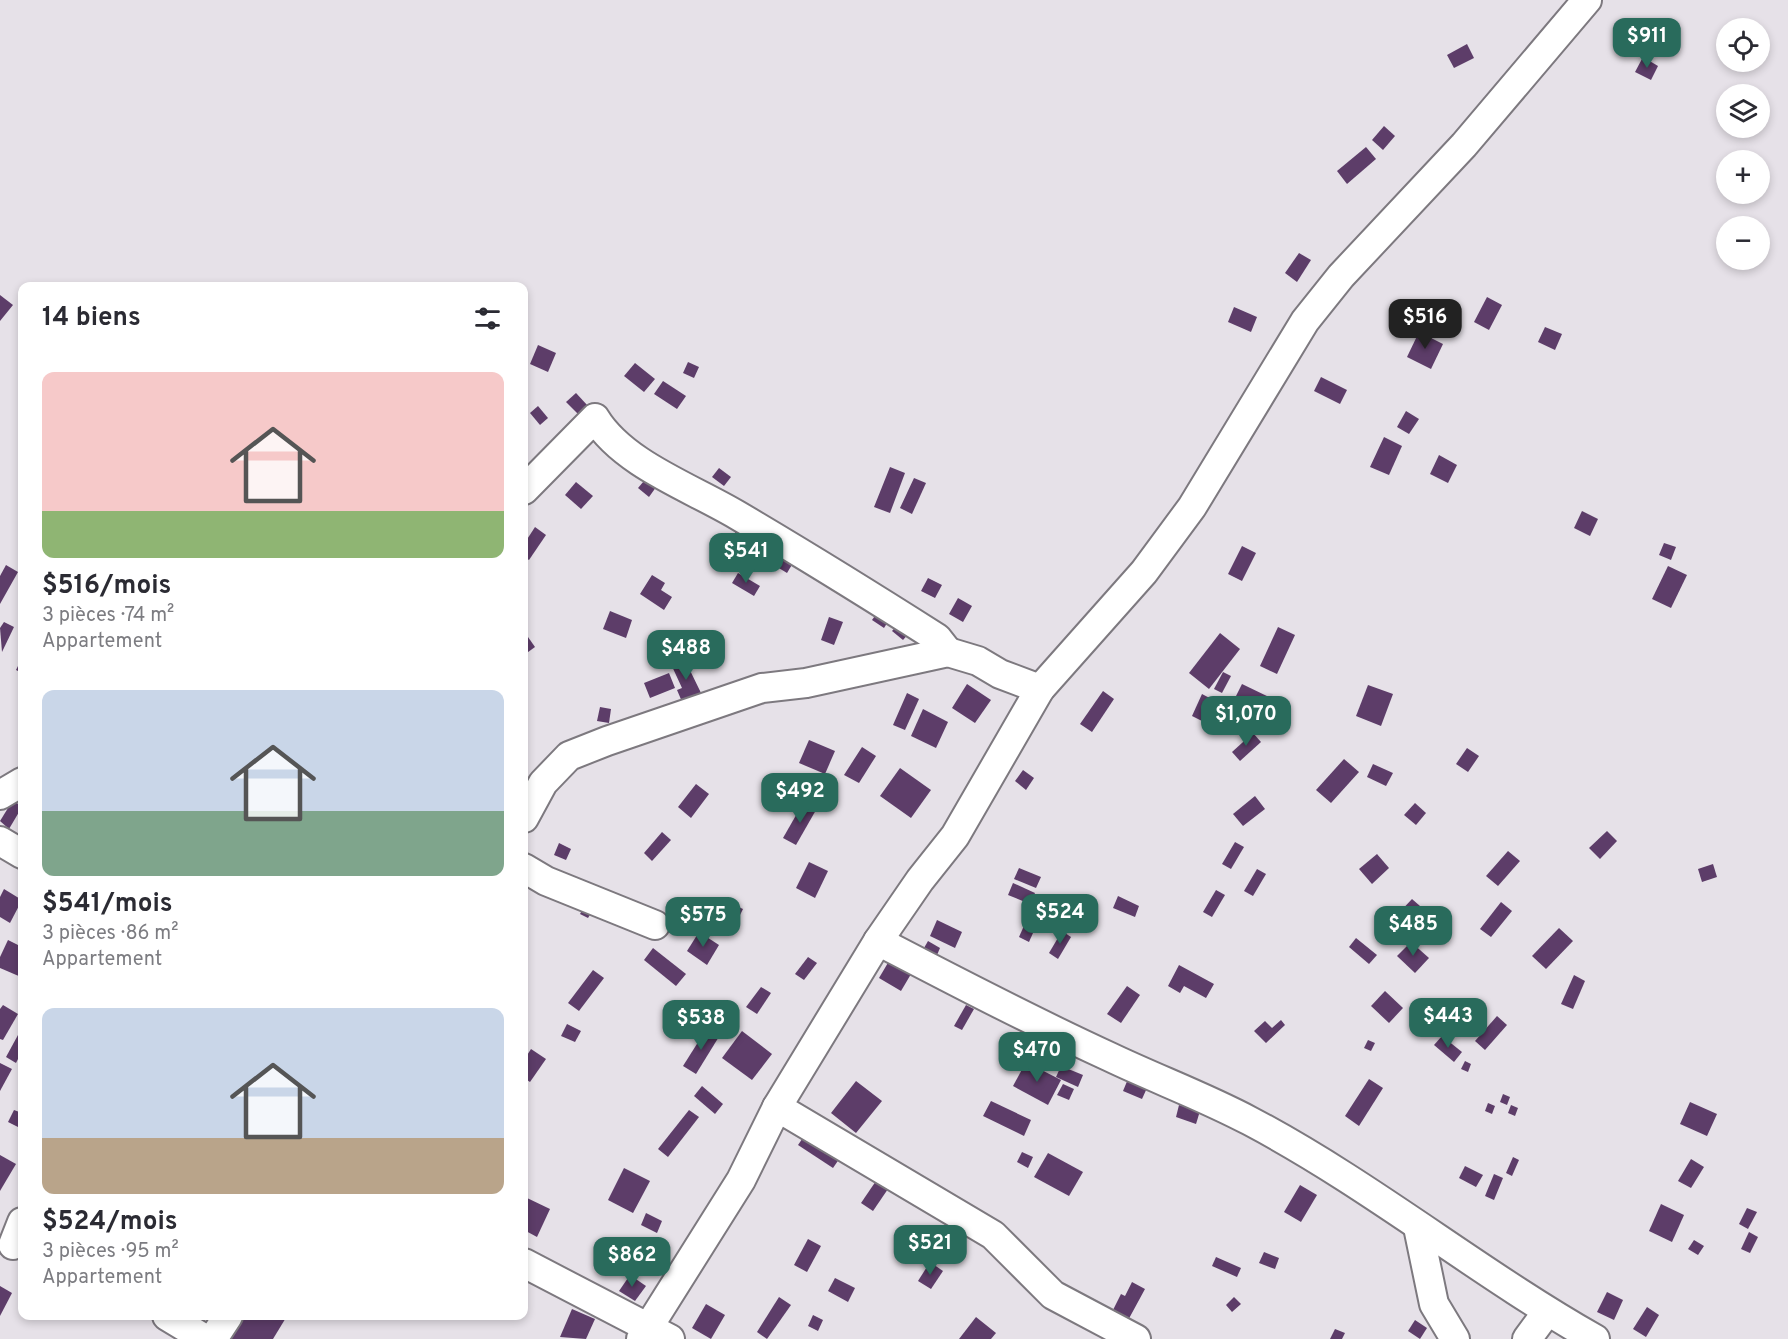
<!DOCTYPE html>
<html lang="fr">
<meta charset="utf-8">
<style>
body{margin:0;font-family:Overpass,sans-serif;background:#f7f7f7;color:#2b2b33;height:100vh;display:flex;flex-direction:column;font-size:22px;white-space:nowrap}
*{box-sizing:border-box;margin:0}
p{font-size:20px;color:#7c7c81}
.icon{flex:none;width:33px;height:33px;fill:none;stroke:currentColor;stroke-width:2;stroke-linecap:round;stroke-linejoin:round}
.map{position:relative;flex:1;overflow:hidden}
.side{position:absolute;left:18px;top:282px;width:510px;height:1038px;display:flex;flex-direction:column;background:#fff;border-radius:12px;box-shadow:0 3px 9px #0003}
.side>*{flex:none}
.tools{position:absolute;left:1716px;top:18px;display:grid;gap:12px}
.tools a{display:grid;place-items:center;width:54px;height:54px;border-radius:50%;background:#fff;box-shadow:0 3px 9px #0003;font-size:30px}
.price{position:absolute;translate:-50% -51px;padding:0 14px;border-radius:12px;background:#296b5c;color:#fff;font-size:20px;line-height:39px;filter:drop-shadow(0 2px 3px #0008)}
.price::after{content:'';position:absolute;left:50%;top:36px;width:18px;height:14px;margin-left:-9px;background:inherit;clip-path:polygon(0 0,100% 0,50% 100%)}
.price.on{background:#222;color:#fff}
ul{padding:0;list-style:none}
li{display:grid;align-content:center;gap:12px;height:318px;padding:0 24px}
li span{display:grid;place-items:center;height:186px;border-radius:12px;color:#555}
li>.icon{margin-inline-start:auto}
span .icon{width:108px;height:108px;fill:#fffc;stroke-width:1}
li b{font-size:26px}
h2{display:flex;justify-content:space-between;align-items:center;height:72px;padding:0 24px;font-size:26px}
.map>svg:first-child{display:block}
.building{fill:#5d3d69}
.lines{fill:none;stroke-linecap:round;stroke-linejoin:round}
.minor-casing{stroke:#7d797f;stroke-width:32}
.minor{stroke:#fff;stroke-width:28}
</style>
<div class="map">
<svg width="1788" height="1339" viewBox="0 0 1788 1339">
<rect width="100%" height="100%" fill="#e6e1e8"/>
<g class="building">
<path d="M1467 44 1474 58 1454 68 1447 55Z"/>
<path d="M1643 57 1658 66 1651 80 1635 72Z"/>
<path d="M1384 126 1395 136 1383 150 1372 140Z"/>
<path d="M1366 147 1376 159 1347 184 1337 171Z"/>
<path d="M1299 253 1311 260 1297 282 1285 273Z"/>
<path d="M0 295 13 305 0 321Z"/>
<path d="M1487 297 1502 305 1489 330 1474 322Z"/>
<path d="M1234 307 1257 317 1251 332 1228 322Z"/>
<path d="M1545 327 1562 334 1555 350 1538 342Z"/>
<path d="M1419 332 1443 344 1431 369 1407 357Z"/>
<path d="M538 345 556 353 548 372 530 364Z"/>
<path d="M688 362 699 367 694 378 683 373Z"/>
<path d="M635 363 655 379 644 392 624 376Z"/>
<path d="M1321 377 1347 390 1340 404 1314 391Z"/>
<path d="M663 381 686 396 677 409 654 394Z"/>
<path d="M576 393 588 406 579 415 566 402Z"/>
<path d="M538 406 548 418 540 425 530 413Z"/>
<path d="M1406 411 1419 419 1409 434 1397 427Z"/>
<path d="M1384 437 1402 446 1389 475 1370 467Z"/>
<path d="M1439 455 1457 465 1448 483 1430 474Z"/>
<path d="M890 467 905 473 890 513 874 507Z"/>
<path d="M719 468 731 477 724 486 712 477Z"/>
<path d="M649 475 659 483 649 497 638 488Z"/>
<path d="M914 478 926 483 912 514 900 508Z"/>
<path d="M576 482 593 496 581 509 565 495Z"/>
<path d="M1582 511 1598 519 1590 536 1574 528Z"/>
<path d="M535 527 546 535 529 560 524 557V544Z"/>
<path d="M736 531 748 538 742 549 730 542Z"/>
<path d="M1664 543 1676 547 1671 560 1659 555Z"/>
<path d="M1242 546 1256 553 1242 581 1228 574Z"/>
<path d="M776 552 793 563 787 573 769 562Z"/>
<path d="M6 565 18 572 0 604V576Z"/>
<path d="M1668 566 1687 575 1671 608 1652 599Z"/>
<path d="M738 573 760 586 754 596 732 583Z"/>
<path d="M652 575 665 583 661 590 672 597 664 610 640 594Z"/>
<path d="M928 578 942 585 935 598 921 591Z"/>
<path d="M958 598 972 606 963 622 949 614Z"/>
<path d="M610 611 632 620 626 638 603 629Z"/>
<path d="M877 613 889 620 884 628 872 620Z"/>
<path d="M829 617 843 622 834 645 821 640Z"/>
<path d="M4 622 14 627 2 652 0 628Z"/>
<path d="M900 622 911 631 903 640 892 631Z"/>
<path d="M1278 627 1295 635 1277 674 1260 666Z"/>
<path d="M1220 633 1240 649 1209 689 1189 673Z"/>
<path d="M528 637 535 647 524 655V641Z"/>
<path d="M683 656 702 695 683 704 677 690 682 688 670 662Z"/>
<path d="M22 658V673L16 670Z"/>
<path d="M1223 672 1231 676 1222 693 1214 689Z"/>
<path d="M669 673 675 688 650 698 644 683Z"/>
<path d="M967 684 991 700 975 723 952 708Z"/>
<path d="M1242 684 1271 698 1255 731 1226 716Z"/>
<path d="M1368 685 1393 694 1381 726 1356 716Z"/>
<path d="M1103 691 1114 699 1092 732 1080 724Z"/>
<path d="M907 693 919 699 905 730 893 725Z"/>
<path d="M1202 694 1219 703 1208 724 1192 716Z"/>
<path d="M600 707 611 709 609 723 597 721Z"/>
<path d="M923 709 948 722 936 748 911 736Z"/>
<path d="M1253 733 1261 742 1240 761 1232 752Z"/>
<path d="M809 740 835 751 825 774 799 763Z"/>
<path d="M862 747 876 756 859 783 844 775Z"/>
<path d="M1467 748 1479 756 1468 772 1456 764Z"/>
<path d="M1344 759 1359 772 1331 803 1316 790Z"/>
<path d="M1373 764 1393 773 1386 786 1367 777Z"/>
<path d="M900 768 931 790 911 818 880 796Z"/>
<path d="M1023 770 1034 778 1026 790 1015 781Z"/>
<path d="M696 784 709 794 691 818 678 807Z"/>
<path d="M1255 796 1265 809 1243 826 1233 814Z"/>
<path d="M13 800 22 807 9 829 0 821Z"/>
<path d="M803 803 816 810 796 845 783 838Z"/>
<path d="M1415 803 1426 813 1416 825 1404 815Z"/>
<path d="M1607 831 1617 841 1600 859 1589 848Z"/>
<path d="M662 832 671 840 652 861 644 853Z"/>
<path d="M1235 842 1244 847 1231 869 1222 864Z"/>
<path d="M559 843 571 849 566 860 554 855Z"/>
<path d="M1508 851 1520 861 1498 886 1486 876Z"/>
<path d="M1377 854 1389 868 1372 884 1359 869Z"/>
<path d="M809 862 828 871 815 898 796 888Z"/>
<path d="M1713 864 1717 877 1702 882 1698 869Z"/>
<path d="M1019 868 1041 877 1036 888 1014 879Z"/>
<path d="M1257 869 1266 874 1253 896 1244 891Z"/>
<path d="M1013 883 1035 893 1030 904 1008 895Z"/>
<path d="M4 889 22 900 10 923 0 917V897Z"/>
<path d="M1216 890 1225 895 1212 917 1203 912Z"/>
<path d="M1118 896 1139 906 1135 917 1113 908Z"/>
<path d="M1412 899 1420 906 1404 923 1396 916Z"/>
<path d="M1501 902 1512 911 1491 937 1480 929Z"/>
<path d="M586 903 594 908 588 918 580 914Z"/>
<path d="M732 904 743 909 733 929 722 924Z"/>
<path d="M1027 919 1037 924 1029 942 1019 937Z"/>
<path d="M937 920 962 932 955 948 930 936Z"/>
<path d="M1559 928 1573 941 1546 969 1532 956Z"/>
<path d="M1062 931 1071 937 1058 959 1049 953Z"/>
<path d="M699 932 719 945 707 965 687 951Z"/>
<path d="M1356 938 1377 955 1369 964 1349 947Z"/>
<path d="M8 940 22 947 21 977 0 968V957Z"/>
<path d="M928 941 940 948 937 955 924 948Z"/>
<path d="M1411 942 1429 958 1415 973 1397 956Z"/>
<path d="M653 948 686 974 676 986 644 960Z"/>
<path d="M892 956 914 969 901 991 879 978Z"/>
<path d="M808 957 817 963 804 980 795 974Z"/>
<path d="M1179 965 1214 984 1206 998 1184 986 1180 993 1168 986Z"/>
<path d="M593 970 604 978 579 1011 568 1003Z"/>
<path d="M1574 975 1585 981 1573 1009 1561 1004Z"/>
<path d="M1127 986 1140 995 1121 1023 1107 1014Z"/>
<path d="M761 987 771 993 757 1014 746 1007Z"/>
<path d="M1385 991 1403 1008 1389 1023 1371 1006Z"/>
<path d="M3 1005 18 1014 3 1040 0 1039V1009Z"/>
<path d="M966 1005 974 1009 962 1030 954 1026Z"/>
<path d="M1497 1016 1507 1025 1485 1050 1475 1041Z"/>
<path d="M1281 1020 1285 1025 1266 1043 1254 1031 1265 1021 1272 1028Z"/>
<path d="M567 1024 581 1031 575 1042 561 1036Z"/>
<path d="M707 1028 720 1035 696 1074 683 1066Z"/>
<path d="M742 1031 772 1054 752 1080 722 1058Z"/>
<path d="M18 1035 22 1038V1051L16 1063 6 1057Z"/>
<path d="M1442 1036 1462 1052 1454 1062 1434 1045Z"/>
<path d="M1368 1040 1375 1043 1371 1051 1364 1048Z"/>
<path d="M531 1049 546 1059 530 1082 524 1078V1060Z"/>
<path d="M1465 1061 1471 1064 1468 1072 1461 1069Z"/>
<path d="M1026 1062 1061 1080 1048 1105 1013 1086Z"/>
<path d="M0 1063 12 1069 0 1091Z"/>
<path d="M1061 1066 1083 1075 1078 1087 1056 1077Z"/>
<path d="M1128 1079 1147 1088 1142 1099 1123 1091Z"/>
<path d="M1369 1079 1383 1088 1359 1126 1345 1116Z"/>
<path d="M856 1081 882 1101 856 1133 831 1113Z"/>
<path d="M1063 1084 1074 1089 1069 1100 1057 1095Z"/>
<path d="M702 1086 723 1104 715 1114 694 1096Z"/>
<path d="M1503 1094 1510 1097 1507 1105 1500 1102Z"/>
<path d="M991 1101 1031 1120 1024 1136 983 1116Z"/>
<path d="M1690 1102 1717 1114 1707 1136 1680 1124Z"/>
<path d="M1488 1103 1495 1106 1492 1114 1485 1111Z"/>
<path d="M1179 1105 1200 1111 1196 1124 1176 1117Z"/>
<path d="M1511 1105 1518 1108 1515 1116 1508 1113Z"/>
<path d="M14 1110 22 1113V1129L8 1122Z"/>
<path d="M689 1110 699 1117 668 1157 658 1149Z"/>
<path d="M809 1129 844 1152 833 1168 798 1145Z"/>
<path d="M1022 1152 1033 1157 1028 1168 1017 1162Z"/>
<path d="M1048 1153 1083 1172 1069 1196 1034 1177Z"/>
<path d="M0 1155 16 1164 0 1191Z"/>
<path d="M1513 1157 1519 1160 1512 1176 1506 1173Z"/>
<path d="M1691 1159 1704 1167 1691 1188 1678 1181Z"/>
<path d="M1465 1166 1483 1175 1476 1187 1459 1178Z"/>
<path d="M624 1168 650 1181 633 1213 608 1200Z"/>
<path d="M1494 1174 1503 1178 1494 1200 1485 1196Z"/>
<path d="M878 1178 890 1186 873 1211 861 1203Z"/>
<path d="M1300 1185 1317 1195 1301 1222 1284 1212Z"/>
<path d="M525 1197 550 1209 537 1237 524 1230Z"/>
<path d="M1661 1204 1684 1215 1672 1242 1649 1231Z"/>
<path d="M1747 1208 1757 1212 1748 1229 1739 1224Z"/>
<path d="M646 1213 662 1221 657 1233 641 1225Z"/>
<path d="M1749 1232 1758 1237 1750 1253 1741 1249Z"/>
<path d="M808 1239 821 1246 807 1272 794 1265Z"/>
<path d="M1694 1240 1704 1246 1698 1255 1688 1249Z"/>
<path d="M1264 1252 1279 1258 1275 1269 1259 1263Z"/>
<path d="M1216 1257 1241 1268 1237 1277 1212 1266Z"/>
<path d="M930 1262 943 1271 931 1289 918 1281Z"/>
<path d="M630 1275 646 1286 635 1301 619 1291Z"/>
<path d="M835 1278 855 1288 848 1302 828 1291Z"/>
<path d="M1132 1282 1145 1289 1126 1324 1110 1316 1121 1294 1125 1296Z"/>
<path d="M0 1286 12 1293 0 1316Z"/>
<path d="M1607 1292 1623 1300 1614 1320 1597 1312Z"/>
<path d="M779 1297 791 1305 767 1339 757 1332Z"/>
<path d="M1234 1297 1241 1304 1232 1312 1226 1305Z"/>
<path d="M706 1304 725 1315 711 1339 692 1328Z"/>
<path d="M1647 1307 1659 1315 1646 1337 1633 1329Z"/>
<path d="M572 1309 595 1319 586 1339 560 1337Z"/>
<path d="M813 1315 823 1320 818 1331 808 1326Z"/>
<path d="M245 1316H287L273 1339H231Z"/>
<path d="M976 1317 996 1333 991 1339H959Z"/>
<path d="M1415 1320 1427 1328 1420 1339 1408 1331Z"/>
<path d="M1335 1329 1345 1333 1342 1339H1330Z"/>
</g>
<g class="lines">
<g class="minor-casing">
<g id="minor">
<path d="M524 490 595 418C623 464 692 488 737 515 805 555 871 596 937 638L948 652"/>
<path d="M0 795 22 782"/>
<path d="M524 818 543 783 569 756 607 741 762 688 806 683 948 652 978 661 1000 674 1040 689"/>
<path d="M0 841 22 854"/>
<path d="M524 868 546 881 655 925"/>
<path d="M878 941C955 981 1031 1021 1110 1057 1156 1079 1205 1097 1250 1121 1371 1185 1477 1272 1595 1339"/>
<path d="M777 1107 993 1235 1053 1295 1136 1339"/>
<path d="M1418 1227 1434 1304 1455 1339"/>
<path d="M13 1245 22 1222"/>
<path d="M524 1263 670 1339"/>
<path d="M167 1316 205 1339"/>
<path d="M213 1339 228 1316"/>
<path d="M641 1339 741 1180 777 1107 878 941 920 880 955 836 1040 689 1144 572 1192 507 1305 321 1341 276 1464 145 1587 0"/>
<path d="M1527 1339 1547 1312"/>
</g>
</g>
<use href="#minor" class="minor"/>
</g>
</svg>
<div class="tools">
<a><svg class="icon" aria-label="locate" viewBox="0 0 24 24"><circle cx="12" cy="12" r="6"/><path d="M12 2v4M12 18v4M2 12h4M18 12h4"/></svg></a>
<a><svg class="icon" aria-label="layers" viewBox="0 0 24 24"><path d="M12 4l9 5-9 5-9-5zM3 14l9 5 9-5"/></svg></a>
<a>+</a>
<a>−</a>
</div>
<b class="price" style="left:1647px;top:69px">$911</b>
<b class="price on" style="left:1425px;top:350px">$516</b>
<b class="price" style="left:746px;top:584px">$541</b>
<b class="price" style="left:686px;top:681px">$488</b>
<b class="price" style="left:1246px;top:747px">$1,070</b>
<b class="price" style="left:800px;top:824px">$492</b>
<b class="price" style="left:1060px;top:945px">$524</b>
<b class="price" style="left:703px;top:948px">$575</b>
<b class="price" style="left:1413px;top:957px">$485</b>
<b class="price" style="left:1448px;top:1049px">$443</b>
<b class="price" style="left:701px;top:1051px">$538</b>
<b class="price" style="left:1037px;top:1083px">$470</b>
<b class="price" style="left:930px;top:1276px">$521</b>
<b class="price" style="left:632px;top:1288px">$862</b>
<section class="side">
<h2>14 biens<svg class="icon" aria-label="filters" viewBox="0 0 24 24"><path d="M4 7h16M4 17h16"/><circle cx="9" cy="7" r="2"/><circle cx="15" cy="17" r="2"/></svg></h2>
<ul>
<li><span style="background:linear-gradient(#f6c9c9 75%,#8fb573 0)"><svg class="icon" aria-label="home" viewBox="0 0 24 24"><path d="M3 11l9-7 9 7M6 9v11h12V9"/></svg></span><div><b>$516/mois</b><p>3 pièces · 74 m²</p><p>Appartement</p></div></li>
<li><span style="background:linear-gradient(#c9d6e8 65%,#7fa58c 0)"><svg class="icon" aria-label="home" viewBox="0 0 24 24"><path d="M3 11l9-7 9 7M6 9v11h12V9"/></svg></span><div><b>$541/mois</b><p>3 pièces · 86 m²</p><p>Appartement</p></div></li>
<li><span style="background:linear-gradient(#c9d6e8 70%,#b9a48a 0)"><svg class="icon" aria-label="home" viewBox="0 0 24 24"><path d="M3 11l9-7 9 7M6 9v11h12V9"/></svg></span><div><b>$524/mois</b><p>3 pièces · 95 m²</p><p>Appartement</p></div></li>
</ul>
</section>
</div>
